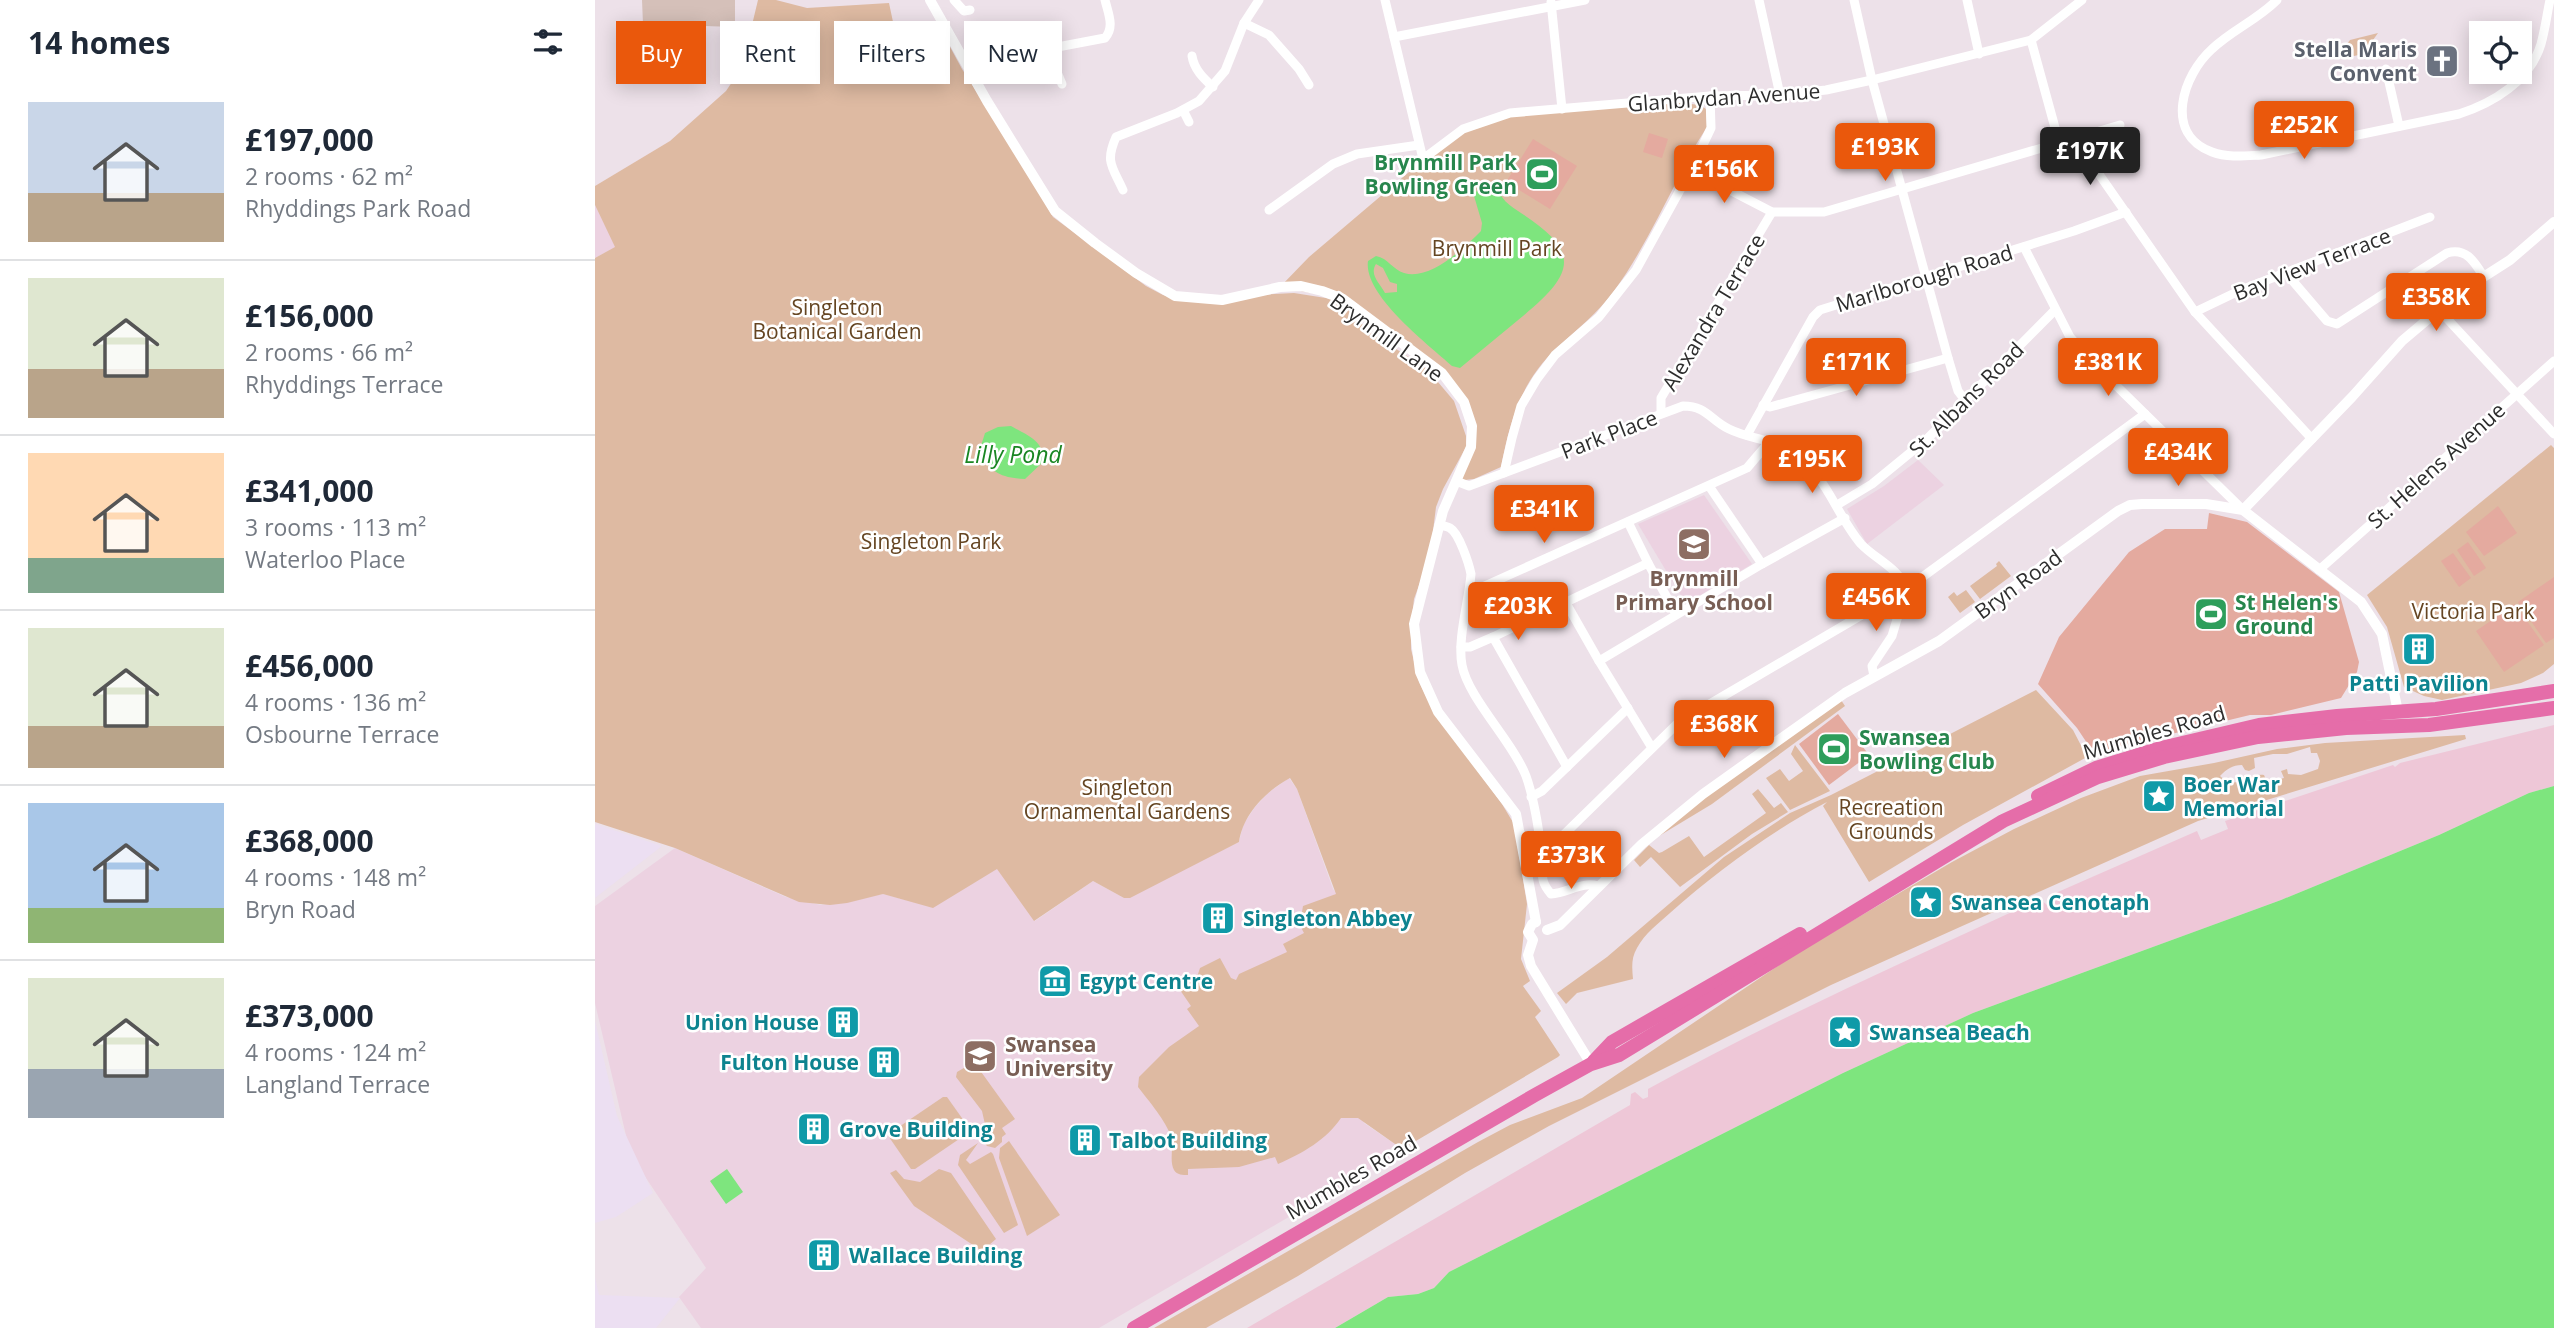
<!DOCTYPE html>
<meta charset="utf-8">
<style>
body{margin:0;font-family:"Open Sans",sans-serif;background:#f6f6f7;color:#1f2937;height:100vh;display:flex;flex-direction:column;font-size:26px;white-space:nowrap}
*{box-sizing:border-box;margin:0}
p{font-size:23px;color:#747a83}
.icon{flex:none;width:38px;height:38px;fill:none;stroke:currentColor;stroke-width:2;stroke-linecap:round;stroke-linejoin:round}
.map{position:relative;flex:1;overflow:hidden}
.panel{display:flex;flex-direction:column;background:#fff;width:595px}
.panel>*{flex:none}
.guide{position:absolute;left:21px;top:21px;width:665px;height:63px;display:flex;gap:14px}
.controls{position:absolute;left:1874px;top:21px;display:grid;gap:14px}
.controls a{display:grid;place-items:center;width:63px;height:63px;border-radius:0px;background:#fff;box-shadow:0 4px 18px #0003;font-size:35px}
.price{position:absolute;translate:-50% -60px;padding:0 16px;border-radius:7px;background:#ea580c;color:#fff;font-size:23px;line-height:46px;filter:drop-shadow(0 2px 4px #0008)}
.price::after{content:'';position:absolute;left:50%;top:42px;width:21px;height:16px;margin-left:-10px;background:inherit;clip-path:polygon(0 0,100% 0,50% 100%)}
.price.active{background:#222;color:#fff}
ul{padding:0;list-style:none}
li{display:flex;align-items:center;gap:21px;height:175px;padding:0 28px}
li+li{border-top:2px solid #e0e1e3}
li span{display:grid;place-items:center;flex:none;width:196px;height:140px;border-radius:0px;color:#555}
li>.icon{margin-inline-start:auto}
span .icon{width:84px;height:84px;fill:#fffc;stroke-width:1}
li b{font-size:30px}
h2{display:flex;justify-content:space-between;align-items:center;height:84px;padding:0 28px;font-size:30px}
.chip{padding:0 24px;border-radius:0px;background:#fff;box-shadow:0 4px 18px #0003;font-size:24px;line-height:63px}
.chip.active{background:#ea580c;color:#fff}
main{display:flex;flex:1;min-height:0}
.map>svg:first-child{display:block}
.education{fill:#ecd2e1}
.medical{fill:#ecdff2}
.green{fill:#debaa2;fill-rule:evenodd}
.sand{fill:#eec7d7}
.cemetery{fill:#d5c0b9}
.pitch{fill:#e4aa9f}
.water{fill:#7ee57e;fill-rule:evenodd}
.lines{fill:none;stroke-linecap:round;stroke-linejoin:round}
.minor{stroke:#fff;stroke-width:9}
.tertiary{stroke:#fff;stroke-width:10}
.primary{stroke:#e56da9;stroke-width:14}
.labels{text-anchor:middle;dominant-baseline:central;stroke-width:5;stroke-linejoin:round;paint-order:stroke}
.worship-label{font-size:21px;font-weight:bold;fill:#5b616d;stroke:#fff;text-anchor:end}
.street-label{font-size:21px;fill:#2d2d2d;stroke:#fff}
.leisure-label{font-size:21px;font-weight:bold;fill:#27864d;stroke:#fff;text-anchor:start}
.park-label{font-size:21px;fill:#654522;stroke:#fff}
.education-label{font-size:21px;font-weight:bold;fill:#785e54;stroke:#fff}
.culture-label{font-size:21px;font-weight:bold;fill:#0d838f;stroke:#fff;text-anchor:start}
.water-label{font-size:23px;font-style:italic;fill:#198622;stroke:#fff}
</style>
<main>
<section class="panel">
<h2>14 homes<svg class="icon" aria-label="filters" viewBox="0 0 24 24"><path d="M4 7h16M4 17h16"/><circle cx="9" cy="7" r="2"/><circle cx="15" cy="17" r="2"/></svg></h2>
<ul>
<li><span style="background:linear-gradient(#c9d6e8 65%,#b9a48a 0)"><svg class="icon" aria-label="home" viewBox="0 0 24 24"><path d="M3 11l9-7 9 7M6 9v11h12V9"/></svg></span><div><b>£197,000</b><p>2 rooms · 62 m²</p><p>Rhyddings Park Road</p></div></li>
<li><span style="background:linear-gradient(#dfe7d0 65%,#b9a48a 0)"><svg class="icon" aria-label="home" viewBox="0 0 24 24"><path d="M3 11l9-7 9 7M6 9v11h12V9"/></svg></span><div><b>£156,000</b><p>2 rooms · 66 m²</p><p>Rhyddings Terrace</p></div></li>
<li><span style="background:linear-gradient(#ffd9b3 75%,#7fa58c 0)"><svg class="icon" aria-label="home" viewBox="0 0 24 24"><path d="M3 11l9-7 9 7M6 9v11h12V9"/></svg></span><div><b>£341,000</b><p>3 rooms · 113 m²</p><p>Waterloo Place</p></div></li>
<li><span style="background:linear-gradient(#dfe7d0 70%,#b9a48a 0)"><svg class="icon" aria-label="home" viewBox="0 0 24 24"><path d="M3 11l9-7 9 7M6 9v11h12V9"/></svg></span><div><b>£456,000</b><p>4 rooms · 136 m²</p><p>Osbourne Terrace</p></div></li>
<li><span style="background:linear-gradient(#a9c7e8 75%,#8fb573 0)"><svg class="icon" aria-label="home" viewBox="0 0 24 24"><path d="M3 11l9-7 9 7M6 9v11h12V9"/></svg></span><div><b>£368,000</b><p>4 rooms · 148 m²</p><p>Bryn Road</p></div></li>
<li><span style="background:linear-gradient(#dfe7d0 65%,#9aa5b1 0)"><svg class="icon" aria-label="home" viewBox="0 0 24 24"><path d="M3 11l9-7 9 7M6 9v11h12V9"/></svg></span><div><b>£373,000</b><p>4 rooms · 124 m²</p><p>Langland Terrace</p></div></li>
</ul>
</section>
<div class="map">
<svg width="1959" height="1328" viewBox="0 0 1959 1328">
<rect width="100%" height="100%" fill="#ede1e9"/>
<g class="education">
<path d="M0 205 21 247 0 258Z"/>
<path d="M1323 460 1349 485 1272 544 1252 509 1289 486Z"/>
<path d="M1109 495 1157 564 1091 604 1043 524Z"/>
<path d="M694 778 702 789 738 889 749 903 769 1123 800 1144 792 1152 795 1155 793 1159 504 1328H106L84 1297 111 1268 37 1157 33 1144 0 1003V906L80 848 191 897 226 905 288 894 338 907 402 868 440 921 498 881 529 898 644 842 648 825 660 807 673 793Z"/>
</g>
<g class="medical">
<path d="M0 824 67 846 0 898Z"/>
<path d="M0 1021 22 1116 58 1193 21 1217 0 1223Z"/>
<path d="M0 1277 4 1295 85 1298 61 1328H0Z"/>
</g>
<g class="green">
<path d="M163 0H181L212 8 294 3 301 36 341 21 367 69 429 166 458 217 551 286 568 295 583 299 699 293 737 299 746 303 775 332 832 369 859 401 871 436V447L848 489 841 507 835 555 819 599 816 626V649L824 682 839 712 907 804 919 824 932 904 926 959 935 981 928 986 946 1011 940 1017 965 1055 963 1057 809 1148 800 1144 763 1118H746C731 1140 708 1153 683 1164L680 1157 644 1167 593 1169V1175C588 1175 582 1175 579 1170 574 1161 579 1147 576 1137 572 1122 553 1100 543 1087L544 1077 574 1047 604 1026 592 1009 596 1006 585 990 602 977 605 968 625 958 636 978 641 980 644 974 692 952 688 944 709 933 702 920 707 912 708 906 741 894 702 789 695 778C671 791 648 814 644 842L535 898H529L498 881 439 921 402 869 338 908 288 894 252 903 235 905 204 902 80 848 0 822V258L20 247 0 205V186L75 141 131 91 141 76 150 54Z"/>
<path d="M1783 33 1778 40 1779 45 1786 50 1759 56 1753 53 1752 44 1755 40Z"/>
<path d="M1069 101 1105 105 1111 109 1112 127 1087 167 1083 179C1063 217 1044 257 1019 291 1003 313 982 329 962 348 926 381 915 421 906 467L879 479 861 481 877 426 847 373 748 299 685 287 714 257 827 161 868 129 915 113Z"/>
<path d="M1956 445 1959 448V664L1948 673 1926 683 1847 700 1829 696 1809 687 1792 627 1772 595Z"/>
<path d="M1404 561 1416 576 1385 599 1375 586 1402 566 1401 564Z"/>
<path d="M1371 590 1380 602 1365 613 1353 597 1359 592 1362 596Z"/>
<path d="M1441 690 1478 730 1492 757 1368 825 1274 882 1228 806 1232 802C1178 830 1121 872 1075 913 1063 924 1050 933 1042 948 1036 958 1037 968 1038 979L982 993 971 1004 962 993 1012 957 1129 857 1195 813 1236 795Z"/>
<path d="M1246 700 1250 706 1117 804 1064 836 1109 797Z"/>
<path d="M1870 735 1871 739 1603 821 1365 927 1236 985 954 1126 870 1173 703 1276 611 1328H559L883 1142 915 1125 987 1098 1199 955 1357 862 1419 829 1486 798 1545 776 1619 763 1682 749 1730 743ZM1715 747 1716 753H1722L1725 761 1723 769 1706 775 1693 774 1692 769 1686 771 1689 778 1672 782 1669 775C1651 773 1643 792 1625 776 1632 769 1637 765 1647 765L1650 770 1654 771 1660 768 1659 758 1678 754H1692ZM1336 891 1345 903 1343 907 1327 915H1323L1317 904 1318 900Z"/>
<path d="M1200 745 1235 791 1195 810 1171 778 1185 769 1194 781 1208 771 1196 754Z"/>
<path d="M1163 789 1179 808 1186 803 1193 812 1157 834 1085 887 1056 857 1045 867 1039 860 1054 845 1064 853 1067 852 1094 836 1109 857 1171 813 1157 794Z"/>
<path d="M379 1062 420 1119 407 1128 411 1134 407 1137V1142L400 1148 392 1146 388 1141 391 1129 387 1111 361 1077 362 1072Z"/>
<path d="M348 1097H352L374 1128 373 1133 320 1169H316L294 1137 295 1133Z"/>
<path d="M414 1141 465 1215 432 1236 404 1158 405 1148Z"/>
<path d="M383 1143 371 1160 375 1164 396 1152 398 1154 423 1225 409 1233 363 1165 365 1155Z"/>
<path d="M344 1169 356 1173 401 1239 387 1251 319 1206 295 1173 301 1170 309 1179 325 1182Z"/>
</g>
<path class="sand" d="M1959 725V786L1934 793 1844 835 1686 900 1378 1013 1248 1073 854 1272 839 1288 823 1294 793 1297 740 1328H652L1035 1105 1036 1094 1040 1092 1048 1099 1053 1097V1089C1180 1019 1313 960 1445 899L1452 905 1457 902 1456 895 1602 831 1606 840 1633 829 1630 821 1798 765 1800 767 1805 763Z"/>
<path class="cemetery" d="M47 0H140V27L48 24Z"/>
<g class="pitch">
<path d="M1054 133 1073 139 1067 158 1048 152Z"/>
<path d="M938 139 982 166 955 209 911 182Z"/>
<path d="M1903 506 1922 533 1889 556 1871 532Z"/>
<path d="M1614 513 1652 522 1744 592 1764 662 1762 672 1746 698 1676 715H1655L1506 751 1496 749 1482 728 1443 684 1464 637 1534 552 1570 529H1612Z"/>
<path d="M1873 542 1891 568 1879 576 1862 550Z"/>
<path d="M1858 553 1876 578 1864 587 1846 561Z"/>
<path d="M1959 577V638L1951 643 1923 602Z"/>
<path d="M1920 604 1949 645 1909 672 1881 631Z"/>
<path d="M1243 714 1274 755 1234 785 1204 744Z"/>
</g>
<g class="water">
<path d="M893 181C901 185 902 190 907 197 911 203 917 207 923 211 984 250 983 271 928 316 907 333 886 351 865 368L857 366C834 345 768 295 773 261L781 256C793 258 798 270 809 273 835 281 869 248 886 231L887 223 879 196 885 185ZM781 264 788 268 795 282 802 284V292L790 293C785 283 774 275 781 264Z"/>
<path d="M416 426C433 436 448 440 449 461L430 479C406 478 395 472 384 452L390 433 403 427Z"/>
<path d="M1959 786V1328H740L793 1297 823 1294 839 1288 854 1272 1248 1073 1378 1013 1686 900 1844 835 1934 793Z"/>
<path d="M132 1169 148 1192 131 1204 115 1181Z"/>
</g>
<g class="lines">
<g class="minor">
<path d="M359 0 369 11 375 10"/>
<path d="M790 0 828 159 868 129 915 113 1115 96 1185 95 1231 90 1277 80 1436 40 1487 0"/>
<path d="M1164 0 1185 95"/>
<path d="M1259 0 1277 80 1353 358 1363 391 1370 400"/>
<path d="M1372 0 1384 54"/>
<path d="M1682 0C1662 20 1637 30 1617 49 1588 75 1568 134 1617 152 1633 158 1649 156 1666 155L1864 114C1898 103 1935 81 1946 44 1950 30 1952 14 1955 0"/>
<path d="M956 2 967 109"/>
<path d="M649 23 674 35 704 69 714 85"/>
<path d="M799 37 990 0"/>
<path d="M448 39 467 84"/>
<path d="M1436 40 1462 135 1483 144 1600 312 1717 439"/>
<path d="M452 49 510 38C520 27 513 13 510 0"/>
<path d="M597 56C599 69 608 78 618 87"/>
<path d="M1791 69 1804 126"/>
<path d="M588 110 594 122"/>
<path d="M1096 170 1177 212H1229L1525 125"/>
<path d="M528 190C517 166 510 162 521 137L582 113 604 101 630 71 649 23 664 0"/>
<path d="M674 210 738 164 762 154 824 145"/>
<path d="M1429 247 1475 337 1493 358 1648 510"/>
<path d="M1691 273 1732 321 1742 324 1852 253C1872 247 1880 263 1889 277"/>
<path d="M1844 310 1959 434"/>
<path d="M1600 312 1646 290 1835 217"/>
<path d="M1168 405 1175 407 1353 358"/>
<path d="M1066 413V398L1177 212"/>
<path d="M1152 435 1218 317 1225 310 1479 231 1531 212"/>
<path d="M909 473 917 438 926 406 942 379 960 355 1004 317 1041 270 1096 170 1116 128 1115 96"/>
<path d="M861 481 874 486 1088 406C1112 406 1115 420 1134 429 1154 439 1176 439 1195 450 1230 471 1241 515 1266 544 1280 559 1304 568 1311 589"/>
<path d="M1114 486 1167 564"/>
<path d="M1242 505 1277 484 1332 439 1460 310"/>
<path d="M1033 522 1053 563 1081 614"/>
<path d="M844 525C847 526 852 526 855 528 864 533 874 564 876 574 874 601 862 639 867 665 873 698 918 742 931 776 939 798 944 831 947 855 949 873 943 879 956 894 973 893 987 881 1003 886"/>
<path d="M1724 570 1959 361"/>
<path d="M874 593 1152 468 1175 441"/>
<path d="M971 603 1004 661 1057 748"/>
<path d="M898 637 972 767"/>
<path d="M866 647H875L898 637 1053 563"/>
<path d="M1004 661 1167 564 1250 518"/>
<path d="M1279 676 1277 666 1297 636 1311 589"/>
<path d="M936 797 947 791 1033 708"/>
<path d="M947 856 1084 722 1311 589 1550 414"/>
</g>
<g class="tertiary">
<path d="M335 0 392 101 460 211 500 243 541 273 580 296 627 300 685 287 706 286 727 291 748 299 847 373 869 402 877 426 876 447 848 511 819 624 825 672 843 712 921 814 941 922"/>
<path d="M1648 510 1757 397 1807 341 1865 292 1915 260 1959 222"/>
<path d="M941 922 937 924 933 932 938 940 933 955 936 966 996 1064"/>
<path d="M952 930 965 925 1047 844 1108 794 1250 693 1344 641 1523 511 1535 505 1547 504H1611L1648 510 1766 602 1787 634 1803 712"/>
</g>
<g class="primary">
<path d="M1443 796 1501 768 1566 748 1664 725 1742 716 1841 709 1959 691"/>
<path d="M999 1061 1017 1042 1205 934"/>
<path d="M539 1328 940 1095 996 1064 1024 1055 1408 821 1503 777 1569 757 1663 737 1751 728 1834 725 1959 708"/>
</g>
</g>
<defs>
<g id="church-square" transform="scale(1.75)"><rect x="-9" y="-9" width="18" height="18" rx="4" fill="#6b7280" stroke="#fff"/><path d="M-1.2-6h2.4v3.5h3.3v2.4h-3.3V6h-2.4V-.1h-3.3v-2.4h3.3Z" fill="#fff"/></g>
<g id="stadium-square" transform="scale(1.75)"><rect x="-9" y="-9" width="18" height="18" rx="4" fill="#2e9e5b" stroke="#fff"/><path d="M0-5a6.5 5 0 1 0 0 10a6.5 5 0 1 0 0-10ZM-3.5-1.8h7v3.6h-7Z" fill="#fff"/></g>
<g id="school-square" transform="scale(1.75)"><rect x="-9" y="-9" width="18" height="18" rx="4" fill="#8d6e63" stroke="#fff"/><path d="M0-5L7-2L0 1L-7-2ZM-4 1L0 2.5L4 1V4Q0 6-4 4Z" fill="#fff"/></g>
<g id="building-square" transform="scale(1.75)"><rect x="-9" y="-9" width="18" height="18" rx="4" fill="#0f9aa8" stroke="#fff"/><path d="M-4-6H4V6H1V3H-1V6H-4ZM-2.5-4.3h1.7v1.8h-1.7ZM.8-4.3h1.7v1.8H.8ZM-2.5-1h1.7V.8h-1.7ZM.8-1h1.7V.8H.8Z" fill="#fff"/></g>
<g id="sight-square" transform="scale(1.75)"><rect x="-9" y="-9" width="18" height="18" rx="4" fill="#0f9aa8" stroke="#fff"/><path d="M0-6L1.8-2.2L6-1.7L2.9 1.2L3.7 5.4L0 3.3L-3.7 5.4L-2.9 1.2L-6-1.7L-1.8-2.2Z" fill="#fff"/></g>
<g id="museum-square" transform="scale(1.75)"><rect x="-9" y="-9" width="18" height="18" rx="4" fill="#0f9aa8" stroke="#fff"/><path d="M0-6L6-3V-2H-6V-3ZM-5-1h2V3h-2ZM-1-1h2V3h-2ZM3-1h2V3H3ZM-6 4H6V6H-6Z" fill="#fff"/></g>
<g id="university-square" transform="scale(1.75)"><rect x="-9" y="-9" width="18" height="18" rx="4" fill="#8d6e63" stroke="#fff"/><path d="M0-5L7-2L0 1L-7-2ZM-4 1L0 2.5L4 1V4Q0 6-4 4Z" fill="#fff"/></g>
</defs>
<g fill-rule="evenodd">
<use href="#church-square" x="1847" y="61"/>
<use href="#stadium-square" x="947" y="174"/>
<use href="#school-square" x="1099" y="544"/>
<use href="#stadium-square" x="1616" y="614"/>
<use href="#building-square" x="1824" y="649"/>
<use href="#stadium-square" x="1239" y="749"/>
<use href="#sight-square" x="1564" y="796"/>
<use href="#sight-square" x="1331" y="902"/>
<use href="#building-square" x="623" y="918"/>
<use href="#museum-square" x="460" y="981"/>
<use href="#building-square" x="248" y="1022"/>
<use href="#sight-square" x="1250" y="1032"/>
<use href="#university-square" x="385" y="1056"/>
<use href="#building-square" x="289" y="1062"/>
<use href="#building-square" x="219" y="1129"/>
<use href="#building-square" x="490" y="1140"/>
<use href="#building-square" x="229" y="1255"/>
</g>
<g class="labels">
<g class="worship-label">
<text x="1822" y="49">Stella Maris<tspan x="1822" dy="24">Convent</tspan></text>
</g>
<g class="street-label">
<text transform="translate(1129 97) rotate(-4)">Glanbrydan Avenue</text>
<text transform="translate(1717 264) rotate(-21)">Bay View Terrace</text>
<text transform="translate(1329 278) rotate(-17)">Marlborough Road</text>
<text transform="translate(1118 312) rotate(-59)">Alexandra Terrace</text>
<text transform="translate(792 337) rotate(36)">Brynmill Lane</text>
<text transform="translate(1371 399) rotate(-45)">St. Albans Road</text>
<text transform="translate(1014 434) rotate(-21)">Park Place</text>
<text transform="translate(1841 465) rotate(-42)">St. Helens Avenue</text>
<text transform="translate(1423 584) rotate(-36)">Bryn Road</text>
<text transform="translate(1559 732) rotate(-16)">Mumbles Road</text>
<text transform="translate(756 1177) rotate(-30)">Mumbles Road</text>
</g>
<g class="leisure-label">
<text x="922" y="162" text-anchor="end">Brynmill Park<tspan x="922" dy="24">Bowling Green</tspan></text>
<text x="1640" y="602">St Helen's<tspan x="1640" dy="24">Ground</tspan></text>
<text x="1264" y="737">Swansea<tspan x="1264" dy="24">Bowling Club</tspan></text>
</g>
<g class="park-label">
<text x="902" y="248">Brynmill Park</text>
<text x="242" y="307">Singleton<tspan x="242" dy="24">Botanical Garden</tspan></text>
<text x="336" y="541">Singleton Park</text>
<text x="1878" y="611">Victoria Park</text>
<text x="532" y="787">Singleton<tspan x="532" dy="24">Ornamental Gardens</tspan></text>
<text x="1296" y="807">Recreation<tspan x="1296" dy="24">Grounds</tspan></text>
</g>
<g class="education-label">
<text x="1099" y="578">Brynmill<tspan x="1099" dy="24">Primary School</tspan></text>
<text x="410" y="1044" text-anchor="start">Swansea<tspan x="410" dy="24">University</tspan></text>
</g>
<g class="culture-label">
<text x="1824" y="683" text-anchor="middle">Patti Pavilion</text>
<text x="1588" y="784">Boer War<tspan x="1588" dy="24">Memorial</tspan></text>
<text x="1356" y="902">Swansea Cenotaph</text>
<text x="648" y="918">Singleton Abbey</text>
<text x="484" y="981">Egypt Centre</text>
<text x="224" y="1022" text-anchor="end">Union House</text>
<text x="1274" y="1032">Swansea Beach</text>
<text x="264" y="1062" text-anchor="end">Fulton House</text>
<text x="244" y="1129">Grove Building</text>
<text x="514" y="1140">Talbot Building</text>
<text x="254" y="1255">Wallace Building</text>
</g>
<g class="water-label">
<text x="418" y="454">Lilly Pond</text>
</g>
</g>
</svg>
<div class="controls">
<a><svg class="icon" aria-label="locate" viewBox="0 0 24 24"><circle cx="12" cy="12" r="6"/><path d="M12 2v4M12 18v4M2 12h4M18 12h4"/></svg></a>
</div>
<b class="price" style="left:1709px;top:161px">£252K</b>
<b class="price" style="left:1290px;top:183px">£193K</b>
<b class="price active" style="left:1495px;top:187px">£197K</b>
<b class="price" style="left:1129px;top:205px">£156K</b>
<b class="price" style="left:1841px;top:333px">£358K</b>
<b class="price" style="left:1261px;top:398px">£171K</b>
<b class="price" style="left:1513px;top:398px">£381K</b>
<b class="price" style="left:1583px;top:488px">£434K</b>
<b class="price" style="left:1217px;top:495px">£195K</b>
<b class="price" style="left:949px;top:545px">£341K</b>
<b class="price" style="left:1281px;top:633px">£456K</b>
<b class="price" style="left:923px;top:642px">£203K</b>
<b class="price" style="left:1129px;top:760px">£368K</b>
<b class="price" style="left:976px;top:891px">£373K</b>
<div class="guide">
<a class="chip active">Buy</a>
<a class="chip">Rent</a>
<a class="chip">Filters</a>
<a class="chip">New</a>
</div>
</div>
</main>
